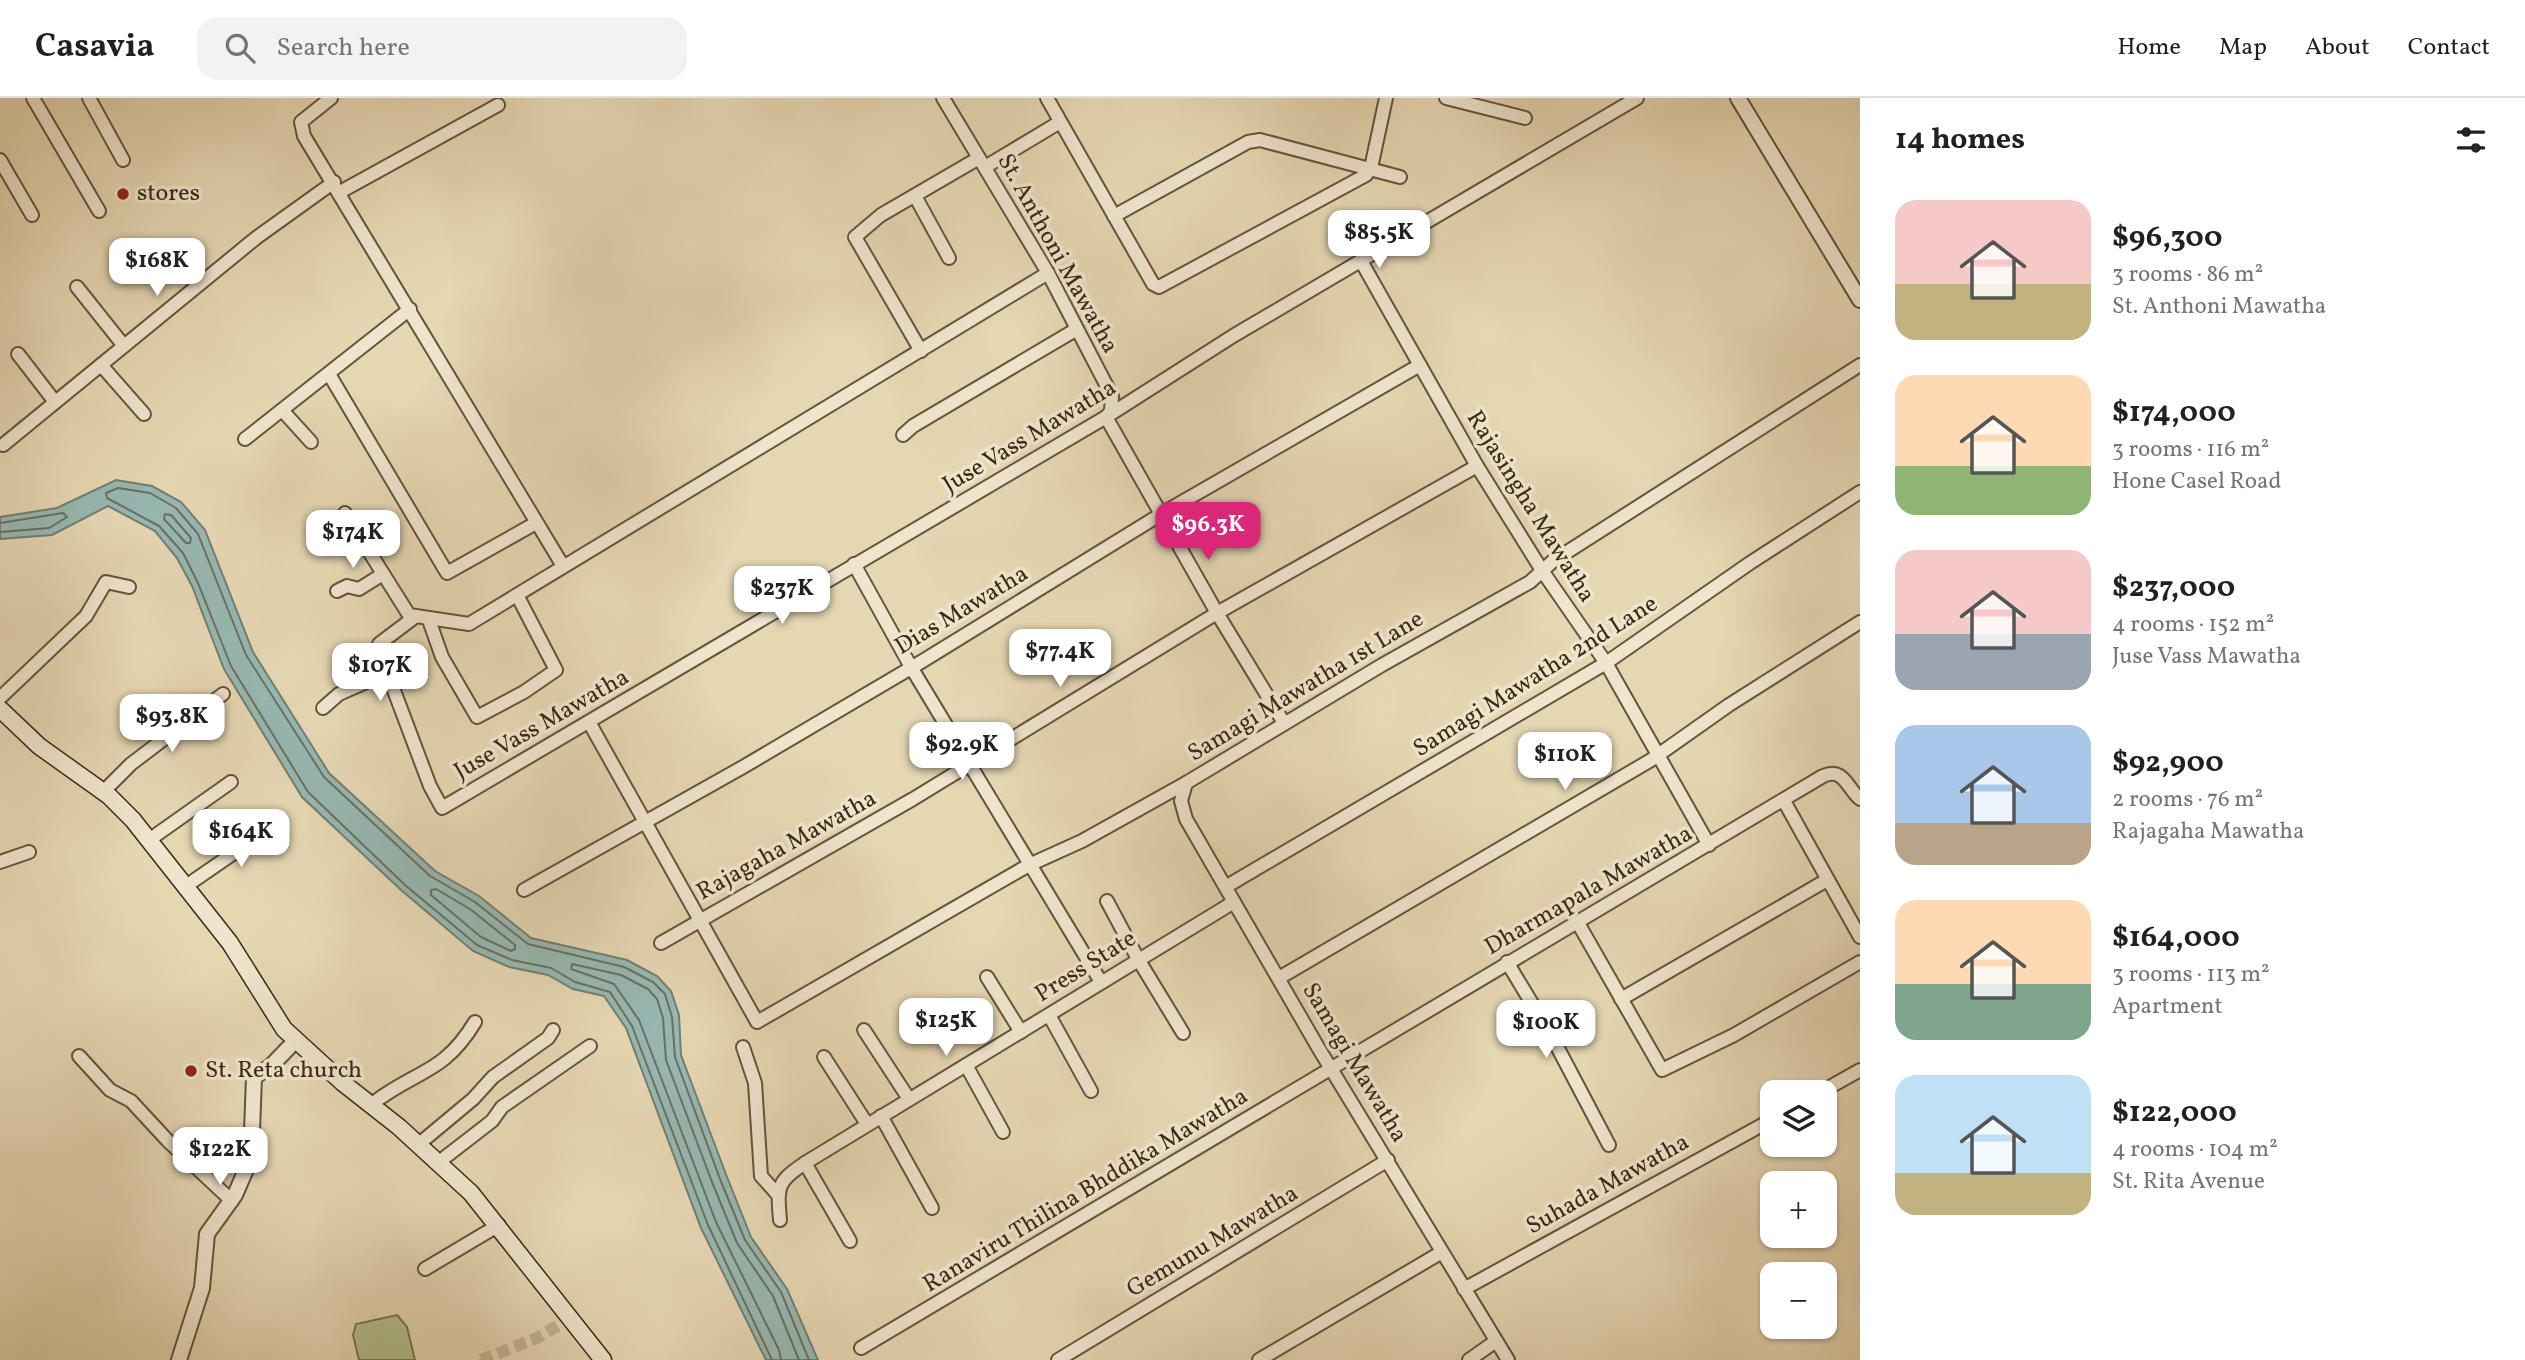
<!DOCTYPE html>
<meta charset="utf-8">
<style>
body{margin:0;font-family:Vollkorn,serif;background:#f2f2f2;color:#202124;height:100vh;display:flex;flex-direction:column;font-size:26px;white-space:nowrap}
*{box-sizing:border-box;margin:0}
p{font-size:23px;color:#757577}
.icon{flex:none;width:38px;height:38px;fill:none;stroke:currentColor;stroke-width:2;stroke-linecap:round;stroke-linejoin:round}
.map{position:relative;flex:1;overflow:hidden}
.sheet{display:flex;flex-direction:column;background:#fff;width:665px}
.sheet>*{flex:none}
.controls{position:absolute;left:1760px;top:982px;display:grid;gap:14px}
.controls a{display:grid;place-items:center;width:77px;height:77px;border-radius:14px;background:#fff;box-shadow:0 2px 5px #0004;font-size:35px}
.price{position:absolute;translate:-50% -60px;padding:0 16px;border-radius:14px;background:#fff;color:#222;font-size:23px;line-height:46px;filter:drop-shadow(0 2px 4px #0008)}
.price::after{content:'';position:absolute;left:50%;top:42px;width:21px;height:16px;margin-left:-10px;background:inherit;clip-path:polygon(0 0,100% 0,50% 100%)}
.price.active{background:#db2777;color:#fff}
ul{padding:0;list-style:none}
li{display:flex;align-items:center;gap:21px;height:175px;padding:0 35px}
li span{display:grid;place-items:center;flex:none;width:196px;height:140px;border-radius:21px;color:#555}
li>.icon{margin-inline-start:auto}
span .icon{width:84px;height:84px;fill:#fffc;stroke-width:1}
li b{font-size:30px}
h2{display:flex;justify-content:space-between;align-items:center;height:84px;padding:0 35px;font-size:30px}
header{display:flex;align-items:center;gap:42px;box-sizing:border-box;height:98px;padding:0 35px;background:#fff;border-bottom:2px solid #e0e0e0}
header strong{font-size:33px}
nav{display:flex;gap:38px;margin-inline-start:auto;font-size:24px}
.search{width:490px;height:63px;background:#f2f2f2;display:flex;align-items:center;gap:18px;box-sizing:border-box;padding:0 24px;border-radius:21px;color:#757577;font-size:26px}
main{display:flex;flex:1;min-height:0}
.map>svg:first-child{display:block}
.green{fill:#b3bf8e;stroke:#787450;stroke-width:2}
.water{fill:#97b8b2;stroke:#737f72;stroke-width:2}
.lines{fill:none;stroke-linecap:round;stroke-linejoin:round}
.shore{stroke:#6a7062;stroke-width:2}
.minor-tunnel{stroke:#c4b493;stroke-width:12;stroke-dasharray:12 6;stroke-linecap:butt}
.minor-casing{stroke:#66543a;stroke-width:16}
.tertiary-casing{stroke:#66543a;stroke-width:18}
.secondary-casing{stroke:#3c2912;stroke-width:19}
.minor{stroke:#efe5ce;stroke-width:12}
.tertiary{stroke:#efe5ce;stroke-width:14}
.secondary{stroke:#efe5ce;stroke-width:16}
.poi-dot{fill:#8f2418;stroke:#efe5ce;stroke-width:2.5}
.labels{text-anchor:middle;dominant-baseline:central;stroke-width:7;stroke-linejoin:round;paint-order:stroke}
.poi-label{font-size:24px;fill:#3c2912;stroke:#efe5ce;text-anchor:start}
.street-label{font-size:24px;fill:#3c2912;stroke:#efe5ce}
</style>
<header>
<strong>Casavia</strong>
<div class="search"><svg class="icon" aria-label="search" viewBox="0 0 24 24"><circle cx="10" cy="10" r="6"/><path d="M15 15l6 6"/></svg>Search here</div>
<nav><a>Home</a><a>Map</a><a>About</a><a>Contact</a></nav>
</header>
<main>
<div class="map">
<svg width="1860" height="1262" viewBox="0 0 1860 1262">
<rect width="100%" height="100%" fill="#e6d7b3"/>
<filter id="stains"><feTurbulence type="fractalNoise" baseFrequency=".00286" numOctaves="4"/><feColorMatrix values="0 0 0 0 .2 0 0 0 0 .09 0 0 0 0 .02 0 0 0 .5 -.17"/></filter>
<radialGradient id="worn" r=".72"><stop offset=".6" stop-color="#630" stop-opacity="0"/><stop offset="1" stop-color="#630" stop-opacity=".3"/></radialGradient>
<path class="green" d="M397 1217 407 1229 415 1262H359L353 1237 356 1226Z"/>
<path class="water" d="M116 382 152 388 181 404 205 432 253 554 329 675 435 773 479 798 531 840 627 862 657 878 671 893 679 917 681 957 727 1079 751 1139 787 1191 818 1262H766L701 1130 626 930 604 898 573 891 548 877 509 869 473 853 401 792 302 699 224 571 192 488 177 460 155 433 108 408 52 437 0 441V419L57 410Z"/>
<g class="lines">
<g class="shore">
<path d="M165 416 171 417 191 440 190 445H186L164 421Z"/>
<path d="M0 425 63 415 67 419 49 430 0 434"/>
<path d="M436 791 470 811 515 847V851L511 853 481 839 431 797V792Z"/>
<path d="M772 1262 708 1127 632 928 610 894 575 884 551 870 512 862 477 847 405 787 308 694 231 568 198 485 183 455 159 428 107 400 106 395 118 390 150 395 176 410 198 436 246 557 324 679 430 778 475 804 528 846 624 869 653 884 665 896 672 919 675 959 720 1081 745 1142 781 1194 809 1262"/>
<path d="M781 1262 779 1252 716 1124 639 922 614 886 571 871 572 866 621 877 648 891 657 901 663 920 666 962 712 1084 737 1145 773 1198 799 1262"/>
</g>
<path class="minor-tunnel" d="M481 1262 537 1240 569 1221"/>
<g class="minor-casing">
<g id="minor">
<path d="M33 0 99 113"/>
<path d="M89 0 123 62"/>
<path d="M331 0 301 24 304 38 563 468"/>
<path d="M943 0 1048 175 1112 298 1111 313 1106 319"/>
<path d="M1047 0 1153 186 1159 189 1366 77 1371 70 1386 0"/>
<path d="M1446 0 1525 20"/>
<path d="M0 62 32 117"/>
<path d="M985 69 1060 24"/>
<path d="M340 94 498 7"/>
<path d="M915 98 949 160"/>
<path d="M1114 118 1248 44 1260 42 1400 79"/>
<path d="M1361 163 1477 368 1543 474 1606 565 1709 747"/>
<path d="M77 189 124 248"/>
<path d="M921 253 855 139 881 117 979 60"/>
<path d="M18 256 55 304"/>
<path d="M101 267 144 316"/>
<path d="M329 276 447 475 536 425"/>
<path d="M282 312 311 344"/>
<path d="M1106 319 1217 515 1284 625"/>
<path d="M903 337 913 328 1077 231"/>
<path d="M245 341 410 211"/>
<path d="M3 347 256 140 334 84"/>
<path d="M345 415 409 517 469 526 1048 175"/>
<path d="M854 466 911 569 1101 884"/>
<path d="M337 493 347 488 359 491 383 476"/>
<path d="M416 518 379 546 378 550 430 688 442 710 1106 319 1233 238 1637 0"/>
<path d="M429 522 442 559 477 619 524 594 556 572 517 497"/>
<path d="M0 600 86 518 106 484 129 489"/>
<path d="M323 610 339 596 387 575"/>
<path d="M589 624 757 924 1029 767 1082 743 1186 685 1382 567 1530 484 1553 463 1860 267"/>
<path d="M1186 685 1181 703 1186 721 1319 951 1508 1262"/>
<path d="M103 694 131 666 223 596"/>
<path d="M1784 703 1860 839"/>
<path d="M149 742 231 684"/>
<path d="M0 764 29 754"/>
<path d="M186 788 276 726"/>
<path d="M1227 788 1606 565 1750 465 1860 394"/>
<path d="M524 792 743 669 921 564 1163 415 1420 267"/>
<path d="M1107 803 1138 861 1183 935"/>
<path d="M1578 825 1662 972 1734 937 1860 864"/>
<path d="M661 845 913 701 1217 515 1477 368"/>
<path d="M1507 864 1551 937 1609 1047"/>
<path d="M987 879 1021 934"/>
<path d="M1279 880 1651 662 1729 607 1860 524"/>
<path d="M1621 901 1827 782"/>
<path d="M1049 917 1091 993"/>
<path d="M864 932 909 1001"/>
<path d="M743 949 755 985 761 1078 778 1097"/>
<path d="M79 958 110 992 131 1003 168 1043 232 1103"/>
<path d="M824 959 867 1026"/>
<path d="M966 967 1003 1034"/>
<path d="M1821 994 1860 972"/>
<path d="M372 1006C415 972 443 977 475 924"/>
<path d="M881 1018 932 1110"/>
<path d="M419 1046 473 1001 493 979 548 940 553 932"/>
<path d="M439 1064 492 1023 502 1009 590 948"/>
<path d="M805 1065 850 1143"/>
<path d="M780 1122C777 1088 777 1084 805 1065L1234 804"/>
<path d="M425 1171 499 1127"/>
<path d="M1464 1191 1773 1021"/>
<path d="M861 1250 1823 678C1844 669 1847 690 1860 701"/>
<path d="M1058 1262 1388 1062"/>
<path d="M1259 1262 1442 1154"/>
<path d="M1469 1262 1496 1243"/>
</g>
</g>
<g class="tertiary-casing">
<g id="tertiary">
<path d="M1738 0 1860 202"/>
<path d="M179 1262 202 1190 207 1136 235 1097 251 1060 254 979 271 968 295 943"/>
</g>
</g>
<g class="secondary-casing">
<path id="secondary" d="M0 611 39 648 109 698 133 722 230 845 284 931 343 985 399 1029 471 1095 603 1262"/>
</g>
<use href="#minor" class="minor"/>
<use href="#tertiary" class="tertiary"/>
<use href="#secondary" class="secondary"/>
</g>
<g class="poi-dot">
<circle cx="123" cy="96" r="7"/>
<circle cx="191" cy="973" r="7"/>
</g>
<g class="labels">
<g class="poi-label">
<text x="137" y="96">stores</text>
<text x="205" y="973">St. Reta church</text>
</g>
<g class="street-label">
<text transform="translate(1057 156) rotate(61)">St. Anthoni Mawatha</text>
<text transform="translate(1030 339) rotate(-31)">Juse Vass Mawatha</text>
<text transform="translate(1530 409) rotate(58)">Rajasingha Mawatha</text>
<text transform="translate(962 513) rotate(-31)">Dias Mawatha</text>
<text transform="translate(1536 579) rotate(-32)">Samagi Mawatha 2nd Lane</text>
<text transform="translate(1306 589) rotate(-31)">Samagi Mawatha 1st Lane</text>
<text transform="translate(542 627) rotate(-30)">Juse Vass Mawatha</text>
<text transform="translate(787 748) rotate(-29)">Rajagaha Mawatha</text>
<text transform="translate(1589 793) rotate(-30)">Dharmapala Mawatha</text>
<text transform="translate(1086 869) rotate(-32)">Press State</text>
<text transform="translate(1354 965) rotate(59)">Samagi Mawatha</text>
<text transform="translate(1608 1087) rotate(-29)">Suhada Mawatha</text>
<text transform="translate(1086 1093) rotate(-31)">Ranaviru Thilina Bhddika Mawatha</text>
<text transform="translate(1213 1144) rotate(-31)">Gemunu Mawatha</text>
</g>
</g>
<rect width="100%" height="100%" filter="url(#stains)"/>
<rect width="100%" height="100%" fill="url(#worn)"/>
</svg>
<div class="controls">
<a><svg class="icon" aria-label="layers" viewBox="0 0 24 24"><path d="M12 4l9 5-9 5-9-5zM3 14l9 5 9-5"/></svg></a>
<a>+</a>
<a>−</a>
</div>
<b class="price" style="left:1379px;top:172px">$85.5K</b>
<b class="price" style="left:157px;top:200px">$168K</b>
<b class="price active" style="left:1208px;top:464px">$96.3K</b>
<b class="price" style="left:353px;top:472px">$174K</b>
<b class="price" style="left:782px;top:528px">$237K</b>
<b class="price" style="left:1060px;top:591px">$77.4K</b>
<b class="price" style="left:380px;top:605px">$107K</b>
<b class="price" style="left:172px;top:656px">$93.8K</b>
<b class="price" style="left:962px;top:684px">$92.9K</b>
<b class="price" style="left:1565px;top:694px">$110K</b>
<b class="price" style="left:241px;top:771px">$164K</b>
<b class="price" style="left:946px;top:960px">$125K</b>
<b class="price" style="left:1546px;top:962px">$100K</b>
<b class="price" style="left:220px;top:1089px">$122K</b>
</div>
<section class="sheet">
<h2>14 homes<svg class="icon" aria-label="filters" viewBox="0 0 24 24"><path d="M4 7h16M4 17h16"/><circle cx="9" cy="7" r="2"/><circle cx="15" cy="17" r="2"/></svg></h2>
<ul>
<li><span style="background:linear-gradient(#f6c9c9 60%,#c2b280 0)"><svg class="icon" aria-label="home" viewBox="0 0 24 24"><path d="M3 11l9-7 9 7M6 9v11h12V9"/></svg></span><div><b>$96,300</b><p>3 rooms · 86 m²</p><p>St. Anthoni Mawatha</p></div></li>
<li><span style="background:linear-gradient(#ffd9b3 65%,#8fb573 0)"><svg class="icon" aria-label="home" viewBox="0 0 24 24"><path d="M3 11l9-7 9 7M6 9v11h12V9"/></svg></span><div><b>$174,000</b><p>3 rooms · 116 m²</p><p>Hone Casel Road</p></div></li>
<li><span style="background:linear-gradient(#f6c9c9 60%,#9aa5b1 0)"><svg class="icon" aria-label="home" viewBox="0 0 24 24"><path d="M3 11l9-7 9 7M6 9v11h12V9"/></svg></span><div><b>$237,000</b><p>4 rooms · 152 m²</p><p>Juse Vass Mawatha</p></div></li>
<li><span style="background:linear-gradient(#a9c7e8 70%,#b9a48a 0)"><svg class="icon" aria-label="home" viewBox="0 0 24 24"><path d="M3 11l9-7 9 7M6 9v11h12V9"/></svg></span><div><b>$92,900</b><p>2 rooms · 76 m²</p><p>Rajagaha Mawatha</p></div></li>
<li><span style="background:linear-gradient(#ffd9b3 60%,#7fa58c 0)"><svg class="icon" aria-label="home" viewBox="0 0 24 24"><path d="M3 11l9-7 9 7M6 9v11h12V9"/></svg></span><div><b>$164,000</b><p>3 rooms · 113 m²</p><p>Apartment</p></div></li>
<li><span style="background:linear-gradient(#bfe0f5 70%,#c2b280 0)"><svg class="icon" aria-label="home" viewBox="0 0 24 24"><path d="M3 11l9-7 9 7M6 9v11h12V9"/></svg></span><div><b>$122,000</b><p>4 rooms · 104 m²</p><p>St. Rita Avenue</p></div></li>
</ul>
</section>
</main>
